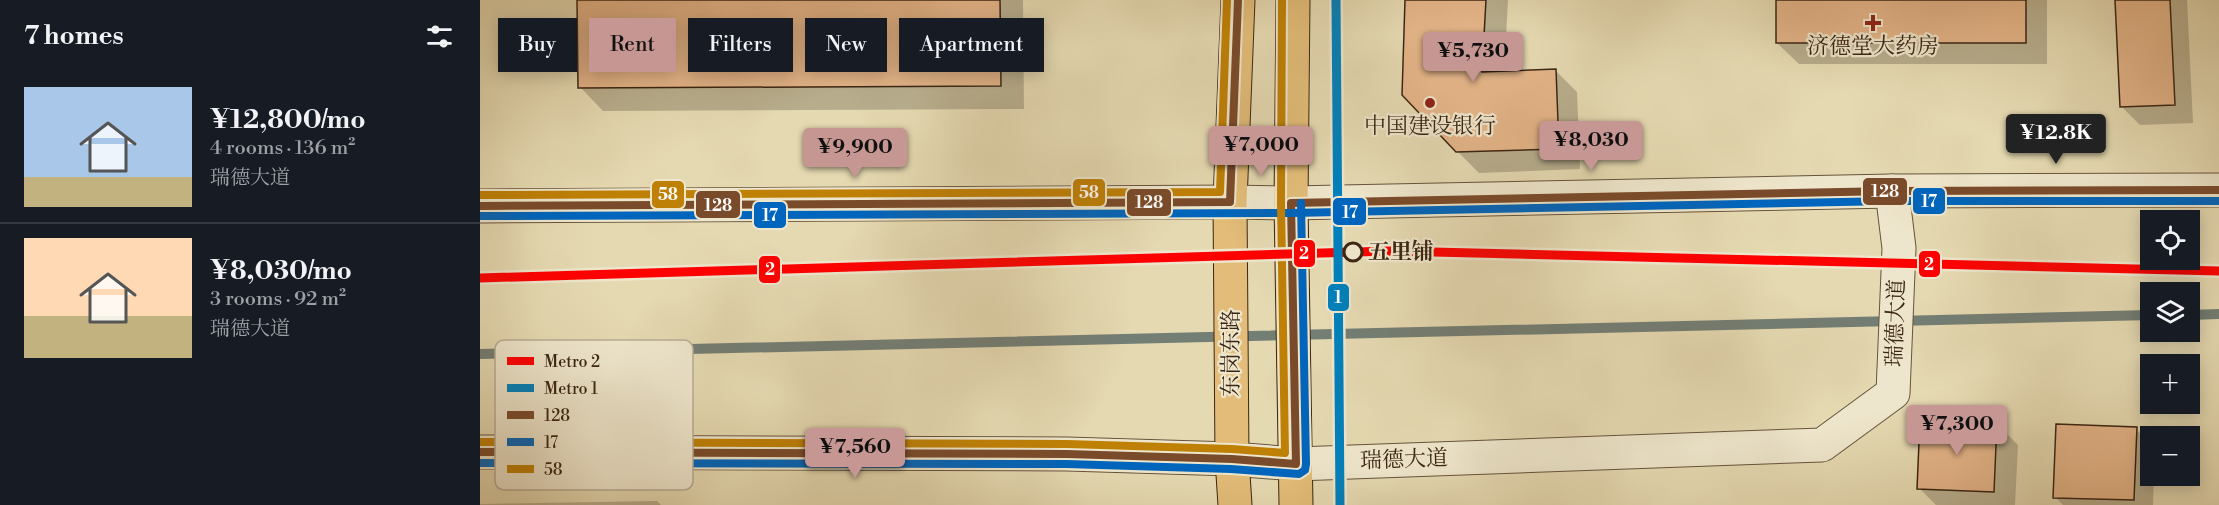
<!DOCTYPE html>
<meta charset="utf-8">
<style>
body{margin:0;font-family:"Libre Bodoni","Noto Serif SC",serif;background:#20242c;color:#f1f3f6;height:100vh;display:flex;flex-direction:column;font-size:22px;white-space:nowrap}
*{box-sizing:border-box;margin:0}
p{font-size:20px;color:#9ea1a6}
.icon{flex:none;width:33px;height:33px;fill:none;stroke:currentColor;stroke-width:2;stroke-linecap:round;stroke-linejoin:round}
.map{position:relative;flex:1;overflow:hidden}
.details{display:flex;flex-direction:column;background:#171b24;width:480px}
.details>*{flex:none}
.hud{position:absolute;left:18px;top:18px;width:570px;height:54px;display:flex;gap:12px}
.controls{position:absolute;left:1660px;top:210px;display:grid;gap:12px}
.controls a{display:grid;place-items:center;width:60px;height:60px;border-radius:0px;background:#171b24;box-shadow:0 3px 15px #0003;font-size:30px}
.price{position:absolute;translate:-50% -51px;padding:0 14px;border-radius:6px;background:#c59692;color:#111;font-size:20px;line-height:39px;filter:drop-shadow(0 2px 3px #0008)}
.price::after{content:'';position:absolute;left:50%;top:36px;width:18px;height:14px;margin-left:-9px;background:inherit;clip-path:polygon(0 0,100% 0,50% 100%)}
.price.active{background:#222;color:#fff}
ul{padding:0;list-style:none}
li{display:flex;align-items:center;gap:18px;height:150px;padding:0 24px}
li+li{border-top:2px solid #363941}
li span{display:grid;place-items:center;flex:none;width:168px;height:120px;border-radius:0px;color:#555}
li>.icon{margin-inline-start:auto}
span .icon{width:72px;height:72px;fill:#fffc;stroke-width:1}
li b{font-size:26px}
h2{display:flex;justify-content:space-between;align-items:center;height:72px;padding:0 24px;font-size:26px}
.chip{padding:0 21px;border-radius:0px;background:#171b24;box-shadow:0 3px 15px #0003;font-size:21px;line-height:54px}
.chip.active{background:#c59692;color:#111}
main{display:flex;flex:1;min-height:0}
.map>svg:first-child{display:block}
.shadow{fill:#0003}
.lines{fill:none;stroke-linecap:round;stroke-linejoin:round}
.stream{stroke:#737e75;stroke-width:10}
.building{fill:#e3b488;stroke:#3b2614;stroke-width:1.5}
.minor-casing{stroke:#66533b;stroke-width:35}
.major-casing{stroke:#3b2614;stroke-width:35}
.minor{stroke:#eee6cc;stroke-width:33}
.major{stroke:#e2bc78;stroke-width:33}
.bus-1-casing{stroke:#eee6cc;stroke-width:12}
.bus-2-casing{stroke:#eee6cc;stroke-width:12}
.bus-3-casing{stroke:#eee6cc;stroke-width:12}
.bus-1{stroke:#7a4b2a;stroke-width:8}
.bus-2{stroke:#0065bd;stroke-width:8}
.bus-3{stroke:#bf8006;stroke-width:8}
.metro-1-casing{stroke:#eee6cc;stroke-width:14}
.metro-2-casing{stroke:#eee6cc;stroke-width:14}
.metro-1{stroke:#f00;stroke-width:9}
.metro-2{stroke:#0080bc;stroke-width:9}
.poi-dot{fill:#8f2418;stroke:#eee6cc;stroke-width:2}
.stop-dot{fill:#eee6cc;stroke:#3b2614;stroke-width:3}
.labels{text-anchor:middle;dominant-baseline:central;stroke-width:4.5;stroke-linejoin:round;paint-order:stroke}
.poi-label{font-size:22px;fill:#3b2614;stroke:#eee6cc}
.stop-label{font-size:22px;font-weight:bold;fill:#3b2614;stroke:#eee6cc;text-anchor:start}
.street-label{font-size:22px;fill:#3b2614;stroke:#eee6cc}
.key{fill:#eee6cc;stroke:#b8ac95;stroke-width:1.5}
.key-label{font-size:16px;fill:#3b2614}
.line-badge{stroke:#eee6cc;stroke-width:2}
.badge-label{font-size:16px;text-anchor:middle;font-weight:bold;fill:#fff}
</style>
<main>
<section class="details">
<h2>7 homes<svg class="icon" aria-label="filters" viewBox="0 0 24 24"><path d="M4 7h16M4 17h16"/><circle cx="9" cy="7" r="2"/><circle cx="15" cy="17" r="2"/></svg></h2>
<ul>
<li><span style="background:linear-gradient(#a9c7e8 75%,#c2b280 0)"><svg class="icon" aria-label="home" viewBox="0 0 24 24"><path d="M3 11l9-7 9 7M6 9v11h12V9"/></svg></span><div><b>¥12,800/mo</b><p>4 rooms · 136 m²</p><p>瑞德大道</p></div></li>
<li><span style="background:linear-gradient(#ffd9b3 65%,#c2b280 0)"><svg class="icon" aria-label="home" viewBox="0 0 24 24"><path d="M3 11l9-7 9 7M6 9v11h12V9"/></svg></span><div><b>¥8,030/mo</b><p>3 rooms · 92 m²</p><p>瑞德大道</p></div></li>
</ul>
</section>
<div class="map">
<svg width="1739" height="505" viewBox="0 0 1739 505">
<rect width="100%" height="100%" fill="#e5d9b1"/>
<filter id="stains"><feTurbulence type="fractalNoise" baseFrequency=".00333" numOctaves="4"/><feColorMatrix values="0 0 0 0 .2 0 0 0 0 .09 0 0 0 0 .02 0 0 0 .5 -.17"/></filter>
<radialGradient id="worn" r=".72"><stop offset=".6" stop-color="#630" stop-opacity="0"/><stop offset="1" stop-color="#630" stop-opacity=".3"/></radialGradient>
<g class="shadow">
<path d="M99 0H543L544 109 123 111 100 87Z"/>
<path d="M928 0H1028L1024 73 1076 71 1097 92 1100 169 999 173 977 151Z"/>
<path d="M1297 0H1567V64H1319L1297 43Z"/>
<path d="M1637 0H1707L1713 123 1660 125 1642 107Z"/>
<path d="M1516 423 1538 445 1535 505H1456L1439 488Z"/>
<path d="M1656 429 1671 444V476H1674L1673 505H1583L1575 497Z"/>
<path d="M177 501 181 505H0V504Z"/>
</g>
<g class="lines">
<g class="stream">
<path d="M1710 315 1739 314"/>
<path d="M0 354 1671 315"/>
</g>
</g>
<g class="building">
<path d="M97 0H520L521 86 98 88Z"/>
<path d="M925 0H1006L1002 72 1076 69 1079 149 976 152 922 95Z"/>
<rect x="1296" y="0" width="250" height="43"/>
<path d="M1635 0H1690L1695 105 1640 107Z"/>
<path d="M1440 419 1517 422 1514 492 1437 489Z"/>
<path d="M1576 424 1657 427 1654 500 1573 498Z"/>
</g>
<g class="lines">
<g class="minor-casing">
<g id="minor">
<path d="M0 206 750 202 811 203 1412 191 1739 190"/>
<path d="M0 452 587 454 752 459 816 464 1342 445 1413 393 1419 248 1412 191"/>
</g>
</g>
<g class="major-casing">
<g id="major">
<path d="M813 0 811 203 816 505"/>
<path d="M755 505 752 459 750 202 758 0"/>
</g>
</g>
<use href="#minor" class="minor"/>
<use href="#major" class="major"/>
<g class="bus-1-casing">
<g id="bus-1">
<path d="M0 206 750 202 758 0"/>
<path d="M0 452 587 454 752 459 816 464 811 203 1412 191 1739 190"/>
</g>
</g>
<g class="bus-2-casing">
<g id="bus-2">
<path d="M0 216 811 213 1412 201H1739"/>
<path d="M0 463 587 464 751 469 819 474 825 470 826 464 821 203"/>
</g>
</g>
<g class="bus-3-casing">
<g id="bus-3">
<path d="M0 195 740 192 747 0"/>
<path d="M0 442 587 444 752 449 805 453 801 203 802 0"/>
</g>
</g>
<use href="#bus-1" class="bus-1"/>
<use href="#bus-2" class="bus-2"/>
<use href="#bus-3" class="bus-3"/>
<g class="metro-1-casing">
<path id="metro-1" d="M0 278 911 251 1739 271"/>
</g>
<g class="metro-2-casing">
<path id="metro-2" d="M856 0 860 505"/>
</g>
<use href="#metro-1" class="metro-1"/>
<use href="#metro-2" class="metro-2"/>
</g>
<g class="poi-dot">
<path d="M1390 14h6v6h6v6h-6v6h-6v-6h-6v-6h6z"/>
<circle cx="950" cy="103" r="6"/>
</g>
<circle class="stop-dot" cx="873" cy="252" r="9"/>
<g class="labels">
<g class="poi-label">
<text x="1393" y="46">济德堂大药房</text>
<text x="950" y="126">中国建设银行</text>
</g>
<g class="stop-label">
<text x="888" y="252">五里铺</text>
</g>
<g class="street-label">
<text transform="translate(1416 323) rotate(-88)">瑞德大道</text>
<text transform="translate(751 353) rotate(-90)">东岗东路</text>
<text transform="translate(924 460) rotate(-2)">瑞德大道</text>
</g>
</g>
<rect x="15" y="340" width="198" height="150" rx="9" class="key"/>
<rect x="27" y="357" width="27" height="8" fill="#f00"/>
<rect x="27" y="384" width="27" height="8" fill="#0080bc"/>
<rect x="27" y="411" width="27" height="8" fill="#7a4b2a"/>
<rect x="27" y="438" width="27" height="8" fill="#0065bd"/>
<rect x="27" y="465" width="27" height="8" fill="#bf8006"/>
<g class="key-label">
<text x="64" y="367">Metro 2</text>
<text x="64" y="394">Metro 1</text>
<text x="64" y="421">128</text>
<text x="64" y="448">17</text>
<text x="64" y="475">58</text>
</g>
<g class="line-badge">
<rect x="1382" y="177" width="46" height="29" rx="6" fill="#7a4b2a"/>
<rect x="592" y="178" width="34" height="29" rx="6" fill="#bf8006"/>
<rect x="171" y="180" width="34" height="29" rx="6" fill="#bf8006"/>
<rect x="1432" y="187" width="34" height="28" rx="6" fill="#0065bd"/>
<rect x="646" y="188" width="46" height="29" rx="6" fill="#7a4b2a"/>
<rect x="215" y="190" width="46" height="29" rx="6" fill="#7a4b2a"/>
<rect x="852" y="197" width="35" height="29" rx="6" fill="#0065bd"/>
<rect x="273" y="201" width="34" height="28" rx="6" fill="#0065bd"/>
<rect x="813" y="239" width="23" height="29" rx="6" fill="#f00"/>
<rect x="1438" y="250" width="23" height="28" rx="6" fill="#f00"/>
<rect x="278" y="255" width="23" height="29" rx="6" fill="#f00"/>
<rect x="847" y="283" width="23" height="29" rx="6" fill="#0080bc"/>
</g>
<g class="badge-label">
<text x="1405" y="197">128</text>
<text x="609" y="198">58</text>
<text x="188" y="200">58</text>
<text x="1449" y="207">17</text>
<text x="669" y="208">128</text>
<text x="238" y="211">128</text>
<text x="870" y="218">17</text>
<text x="290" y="221">17</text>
<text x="824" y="259">2</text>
<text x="1449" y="270">2</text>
<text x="290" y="275">2</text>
<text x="858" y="303">1</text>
</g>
<rect width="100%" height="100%" filter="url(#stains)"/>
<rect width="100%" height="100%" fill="url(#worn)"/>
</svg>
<div class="controls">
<a><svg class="icon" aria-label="locate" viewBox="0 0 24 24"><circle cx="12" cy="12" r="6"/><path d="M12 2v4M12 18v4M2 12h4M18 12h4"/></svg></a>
<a><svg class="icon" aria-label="layers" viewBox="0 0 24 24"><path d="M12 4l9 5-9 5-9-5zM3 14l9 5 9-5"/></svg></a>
<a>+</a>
<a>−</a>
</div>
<b class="price" style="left:993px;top:83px">¥5,730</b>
<b class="price active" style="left:1576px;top:165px">¥12.8K</b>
<b class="price" style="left:1111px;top:172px">¥8,030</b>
<b class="price" style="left:781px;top:177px">¥7,000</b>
<b class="price" style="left:375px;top:179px">¥9,900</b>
<b class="price" style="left:1477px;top:456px">¥7,300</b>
<b class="price" style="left:375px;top:479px">¥7,560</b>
<div class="hud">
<a class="chip">Buy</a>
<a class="chip active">Rent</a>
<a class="chip">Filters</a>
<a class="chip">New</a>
<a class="chip">Apartment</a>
</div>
</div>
</main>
